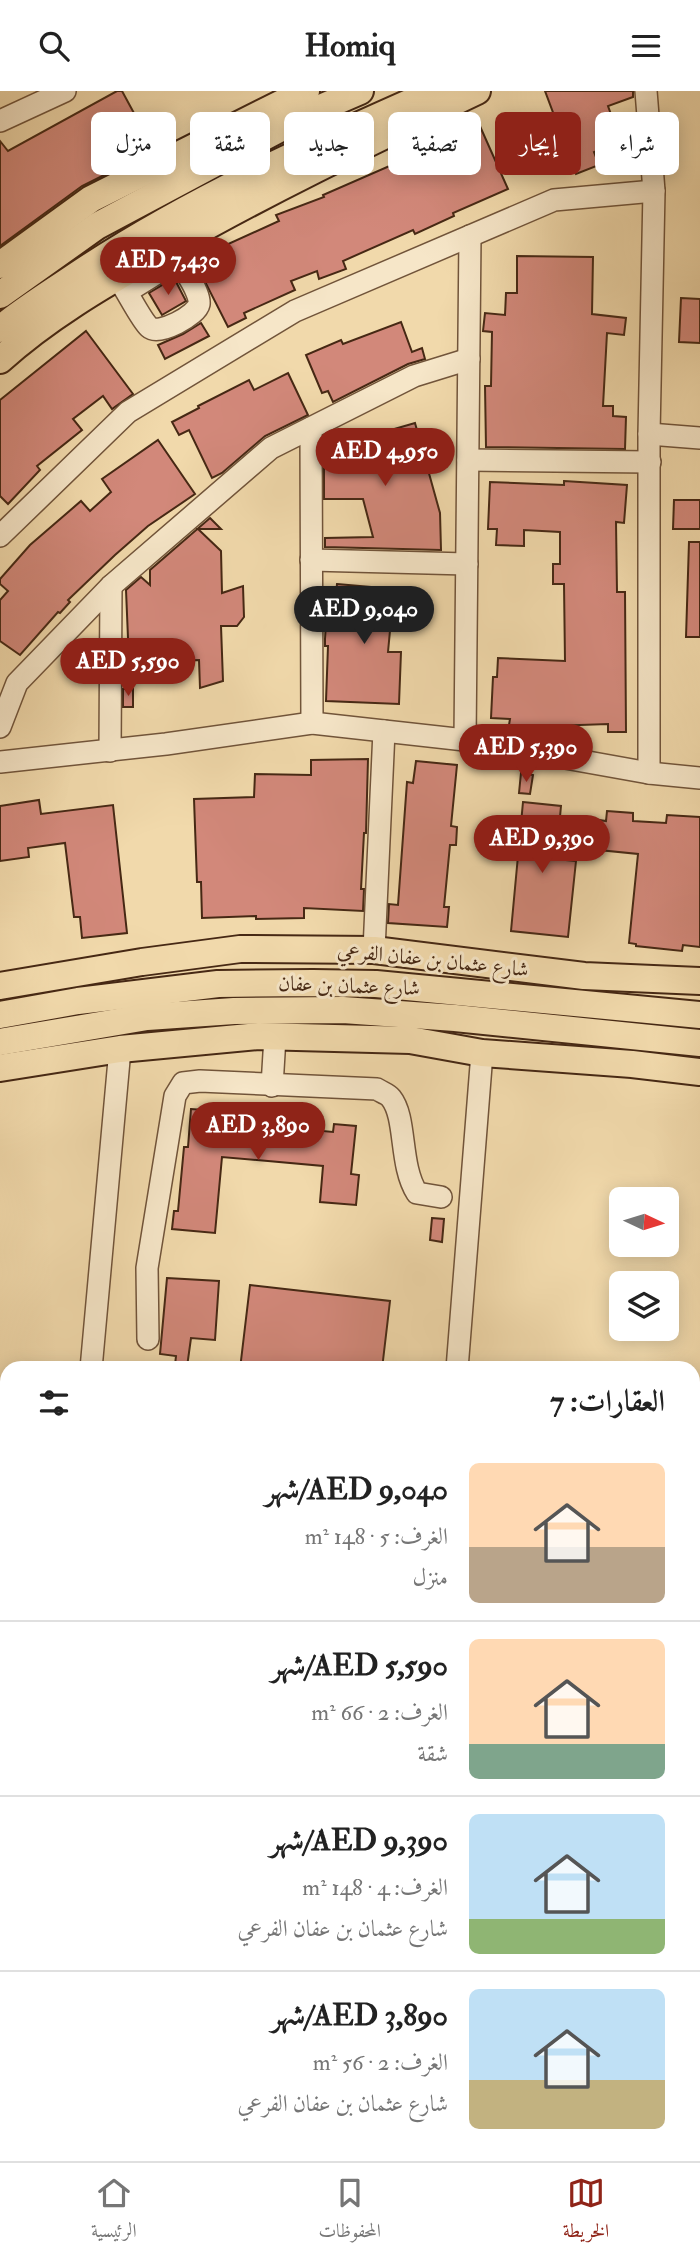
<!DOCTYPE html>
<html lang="ar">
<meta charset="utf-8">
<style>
body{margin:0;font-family:"IM FELL Double Pica",Amiri,serif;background:#f2f2f2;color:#222;direction:rtl;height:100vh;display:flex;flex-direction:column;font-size:26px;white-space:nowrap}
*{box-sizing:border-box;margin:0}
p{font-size:23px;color:#767676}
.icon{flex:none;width:38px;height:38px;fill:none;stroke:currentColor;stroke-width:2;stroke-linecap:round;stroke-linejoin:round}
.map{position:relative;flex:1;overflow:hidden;direction:ltr}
.side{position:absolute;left:0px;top:1270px;width:700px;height:800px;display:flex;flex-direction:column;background:#fff;border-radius:21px 21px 0 0;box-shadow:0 4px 18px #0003;direction:rtl}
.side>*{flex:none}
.guide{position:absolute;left:21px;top:21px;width:658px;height:63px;direction:rtl;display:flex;gap:14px}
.needle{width:46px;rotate:94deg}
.tools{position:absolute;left:609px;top:1096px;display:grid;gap:14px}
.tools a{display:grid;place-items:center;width:70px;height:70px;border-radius:10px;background:#fff;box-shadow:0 4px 18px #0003;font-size:35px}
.price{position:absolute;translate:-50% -60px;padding:0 16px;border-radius:24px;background:#8f2418;color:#fff;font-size:23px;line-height:46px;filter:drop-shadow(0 2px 4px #0008)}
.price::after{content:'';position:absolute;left:50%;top:42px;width:21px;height:16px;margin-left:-10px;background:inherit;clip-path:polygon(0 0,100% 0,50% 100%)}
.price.on{background:#222;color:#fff}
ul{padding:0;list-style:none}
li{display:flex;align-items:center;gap:21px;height:175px;padding:0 35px}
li+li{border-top:2px solid #e0e0e0}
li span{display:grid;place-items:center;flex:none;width:196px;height:140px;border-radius:10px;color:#555}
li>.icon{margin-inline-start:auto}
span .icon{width:84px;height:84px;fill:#fffc;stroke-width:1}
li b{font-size:30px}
h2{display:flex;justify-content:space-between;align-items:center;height:84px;padding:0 35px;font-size:30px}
.pill{padding:0 24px;border-radius:10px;background:#fff;box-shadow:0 4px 18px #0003;font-size:24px;line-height:63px}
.pill.on{background:#8f2418;color:#fff}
header{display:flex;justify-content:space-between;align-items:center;height:91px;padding:0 35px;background:#fff;font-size:32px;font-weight:700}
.dock{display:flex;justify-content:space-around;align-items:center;height:98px;border-top:2px solid #e0e0e0;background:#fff;font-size:19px;color:#767676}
.dock a{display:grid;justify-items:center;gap:4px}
.dock .on{color:#8f2418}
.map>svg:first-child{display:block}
.building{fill:#d2887a;stroke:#462814;stroke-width:2}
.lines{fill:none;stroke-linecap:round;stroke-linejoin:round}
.minor-casing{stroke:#71543a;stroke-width:24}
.major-casing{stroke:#462814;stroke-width:30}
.minor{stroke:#f6e6c8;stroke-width:21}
.major{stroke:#f1d9ab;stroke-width:26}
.labels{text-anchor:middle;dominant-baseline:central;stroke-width:6;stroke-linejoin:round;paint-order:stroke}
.street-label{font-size:21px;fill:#462814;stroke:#f6e6c8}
</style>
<header><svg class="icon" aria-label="menu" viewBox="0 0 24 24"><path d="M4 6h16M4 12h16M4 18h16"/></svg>Homiq<svg class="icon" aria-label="search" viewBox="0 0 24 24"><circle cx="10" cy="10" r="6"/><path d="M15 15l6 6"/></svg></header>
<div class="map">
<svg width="700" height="2070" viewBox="0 0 700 2070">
<rect width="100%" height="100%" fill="#f1d9ab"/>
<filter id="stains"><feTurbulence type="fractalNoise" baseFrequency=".00286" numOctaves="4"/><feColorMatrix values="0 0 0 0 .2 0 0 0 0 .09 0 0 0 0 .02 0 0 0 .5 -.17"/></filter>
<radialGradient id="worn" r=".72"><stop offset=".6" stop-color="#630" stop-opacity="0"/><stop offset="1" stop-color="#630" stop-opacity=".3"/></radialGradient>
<g class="building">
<path d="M117 0H122L154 59 82 95 0 155V50L8 60Z"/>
<path d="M545 0H633V6L608 15 621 51 594 61 599 74 576 83Z"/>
<path d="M479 33 508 98 453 122 454 125 415 143 413 139 343 170 346 178 319 188 317 180 291 190 295 199 244 222 246 227 228 236 196 173 202 170 196 159 209 152 213 160 279 130 276 124 324 106 323 104 440 53 439 51Z"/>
<path d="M517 165 593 166 592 223 626 227 624 244 607 242 603 315H613V325L626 326 625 358 486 356 485 295H491L492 241 483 240 485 222 505 224 506 202H517Z"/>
<path d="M174 187 186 210 162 224 149 202Z"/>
<path d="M681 207 700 208V252L679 251Z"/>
<path d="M401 231 412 261 422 257 425 268 408 273 333 311 328 300 322 302 306 264 341 249 343 253Z"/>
<path d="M201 232 209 245 165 268 158 254 183 243Z"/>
<path d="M86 240 133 303 112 318 103 305 73 328 82 339 37 375 40 379 8 413 0 405V309Z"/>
<path d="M288 282 308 324 265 345 222 382 212 387 189 339 179 344 172 331 199 317 198 315 249 289 254 299Z"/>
<path d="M415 332 440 422 441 459 325 456V447L373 446 363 408H324V350L341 342 377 343Z"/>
<path d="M158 349 195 403 148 435 115 464 68 509 70 511 60 522 58 521 20 564 0 550V509L8 500 0 493V488L30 454 81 410 90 420 111 401 102 388Z"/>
<path d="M564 390 627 394 624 432 616 431 617 501H625L626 641H608V633L551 635 509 634 510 628 491 627 493 586H497L498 567 565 570 564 493H553V473H560V441L524 439V455L496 454 497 438H488L490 391 564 394Z"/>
<path d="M674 409H700V438H673Z"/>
<path d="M210 427 221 438H198L221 460 222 502 243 495 244 526 237 535H221L223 590 200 597 199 569 129 571 126 499 141 486 150 494V479Z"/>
<path d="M689 451H700V546H686Z"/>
<path d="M337 493 393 498 392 513 419 514V529H391L388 561H401L399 613 326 610 328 555H325V548L326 533 333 534Z"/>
<rect x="123" y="598" width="10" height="18"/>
<path d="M368 668 366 742H364L361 798H364L363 820 304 817V827L256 828V825L202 827 201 791H197L194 708 254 706 255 683 311 684V669Z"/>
<path d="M416 670 457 674 451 735 457 736 456 754H450L444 816H449L447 836 388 832 389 813 398 814 407 691 413 692Z"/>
<path d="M521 682 533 684 530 703 519 702Z"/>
<path d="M39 709 41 723 113 714 127 842 82 847 80 826H74L65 752 28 757 29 766 0 770V715Z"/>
<path d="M523 711 561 715 556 768 576 770 568 846 511 840Z"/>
<path d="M607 720 633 722V730L666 732 667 724 700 726V856L683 854 682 860 636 855V853L629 852 638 763 589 758 592 728 606 730Z"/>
<path d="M191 1018 215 1020 214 1030 333 1041 334 1033 356 1035 351 1083 359 1084 356 1114 320 1111 323 1075 222 1066 215 1142 172 1138 174 1120H178L184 1056H188Z"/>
<path d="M432 1127 444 1128 442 1151 430 1149Z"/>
<path d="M167 1187 219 1190 215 1249 191 1247 187 1276 175 1274 176 1265 160 1263Z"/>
<path d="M250 1194 390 1210 382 1278H240Z"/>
</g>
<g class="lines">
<g class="minor-casing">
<g id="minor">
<path d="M646 0 654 100 649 343V682"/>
<path d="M0 30 65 0"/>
<path d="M117 186C126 198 141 229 149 236 159 245 197 224 199 213 201 200 176 166 167 157"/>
<path d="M128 200 178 169"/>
<path d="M311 337 312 632"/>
<path d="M649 343 700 347"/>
<path d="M468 369 650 371"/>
<path d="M0 445 128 321 295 220 554 109 654 100"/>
<path d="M311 469 467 473"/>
<path d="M0 636 17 592 111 495 271 357 414 285 469 268"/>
<path d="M465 649 470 145"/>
<path d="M110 660 111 495"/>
<path d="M0 671 166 653 312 632 465 649 649 682 700 687"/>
<path d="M374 859 384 640"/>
<path d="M272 995 275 946"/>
<path d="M148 1248 147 1177 175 1005 183 992 200 990 377 998C381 1001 388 1003 391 1007 407 1027 399 1074 417 1102L441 1106"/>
<path d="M91 1278 120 958"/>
<path d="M457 1278 482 962"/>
<path d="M0 1604 7 1606"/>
<path d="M693 1866 700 1868"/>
</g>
</g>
<g class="major-casing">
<g id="major">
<path d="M0 174 91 108 306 0"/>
<path d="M0 204 97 135 309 22 360 0"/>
<path d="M0 238C23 219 49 203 74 186 187 110 311 55 436 0"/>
<path d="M0 269C45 228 101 195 154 165 259 104 368 52 477 0"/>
<path d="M0 895 142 871 240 858 374 859 584 885 700 890"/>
<path d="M0 924 78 910 218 893 313 892 376 893 700 924"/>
<path d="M0 951 147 926 234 920 343 919 455 927 700 952"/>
<path d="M0 977 120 958 259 945 410 949 482 962 632 973 700 981"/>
</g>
</g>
<use href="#minor" class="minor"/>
<use href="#major" class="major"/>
</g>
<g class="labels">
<g class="street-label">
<text transform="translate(433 869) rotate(6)">شارع عثمان بن عفان الفرعي</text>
<text transform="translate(349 895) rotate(2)">شارع عثمان بن عفان</text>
</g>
</g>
<rect width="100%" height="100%" filter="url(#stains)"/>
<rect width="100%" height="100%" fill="url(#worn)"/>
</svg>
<div class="tools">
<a><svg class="needle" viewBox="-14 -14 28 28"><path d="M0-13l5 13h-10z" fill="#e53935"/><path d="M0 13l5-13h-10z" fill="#767676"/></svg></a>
<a><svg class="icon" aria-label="layers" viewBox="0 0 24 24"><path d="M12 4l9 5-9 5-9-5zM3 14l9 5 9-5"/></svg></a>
</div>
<b class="price" style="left:168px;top:206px">AED 7,430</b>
<b class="price" style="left:385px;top:397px">AED 4,950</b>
<b class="price on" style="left:364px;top:555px">AED 9,040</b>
<b class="price" style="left:128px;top:607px">AED 5,590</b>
<b class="price" style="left:526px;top:693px">AED 5,390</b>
<b class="price" style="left:542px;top:784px">AED 9,390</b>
<b class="price" style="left:258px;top:1071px">AED 3,890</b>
<div class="guide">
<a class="pill">شراء</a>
<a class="pill on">إيجار</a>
<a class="pill">تصفية</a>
<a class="pill">جديد</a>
<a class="pill">شقة</a>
<a class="pill">منزل</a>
</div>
<section class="side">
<h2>العقارات: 7<svg class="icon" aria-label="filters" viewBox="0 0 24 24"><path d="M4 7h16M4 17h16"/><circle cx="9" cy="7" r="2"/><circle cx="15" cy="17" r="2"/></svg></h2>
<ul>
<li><span style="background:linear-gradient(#ffd9b3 60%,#b9a48a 0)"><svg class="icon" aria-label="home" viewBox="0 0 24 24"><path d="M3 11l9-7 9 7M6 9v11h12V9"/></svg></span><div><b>AED 9,040/شهر</b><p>الغرف: 5 · 148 m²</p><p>منزل</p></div></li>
<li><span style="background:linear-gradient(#ffd9b3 75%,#7fa58c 0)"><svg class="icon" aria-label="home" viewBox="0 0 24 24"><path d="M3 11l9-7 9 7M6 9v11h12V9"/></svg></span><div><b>AED 5,590/شهر</b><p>الغرف: 2 · 66 m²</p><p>شقة</p></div></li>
<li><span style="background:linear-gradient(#bfe0f5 75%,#8fb573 0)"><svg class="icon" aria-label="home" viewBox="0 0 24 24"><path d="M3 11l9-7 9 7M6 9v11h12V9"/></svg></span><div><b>AED 9,390/شهر</b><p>الغرف: 4 · 148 m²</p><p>شارع عثمان بن عفان الفرعي</p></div></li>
<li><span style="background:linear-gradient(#bfe0f5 65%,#c2b280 0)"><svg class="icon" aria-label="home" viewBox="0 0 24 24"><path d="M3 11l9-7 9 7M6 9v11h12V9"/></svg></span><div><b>AED 3,890/شهر</b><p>الغرف: 2 · 56 m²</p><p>شارع عثمان بن عفان الفرعي</p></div></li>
</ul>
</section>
</div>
<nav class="dock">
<a class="on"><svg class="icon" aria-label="map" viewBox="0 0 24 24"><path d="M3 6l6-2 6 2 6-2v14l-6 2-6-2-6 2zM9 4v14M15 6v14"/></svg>الخريطة</a>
<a><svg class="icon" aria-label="saved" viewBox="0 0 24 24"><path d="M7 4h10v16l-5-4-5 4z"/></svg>المحفوظات</a>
<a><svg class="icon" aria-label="home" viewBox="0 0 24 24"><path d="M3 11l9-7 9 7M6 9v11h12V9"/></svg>الرئيسية</a>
</nav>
